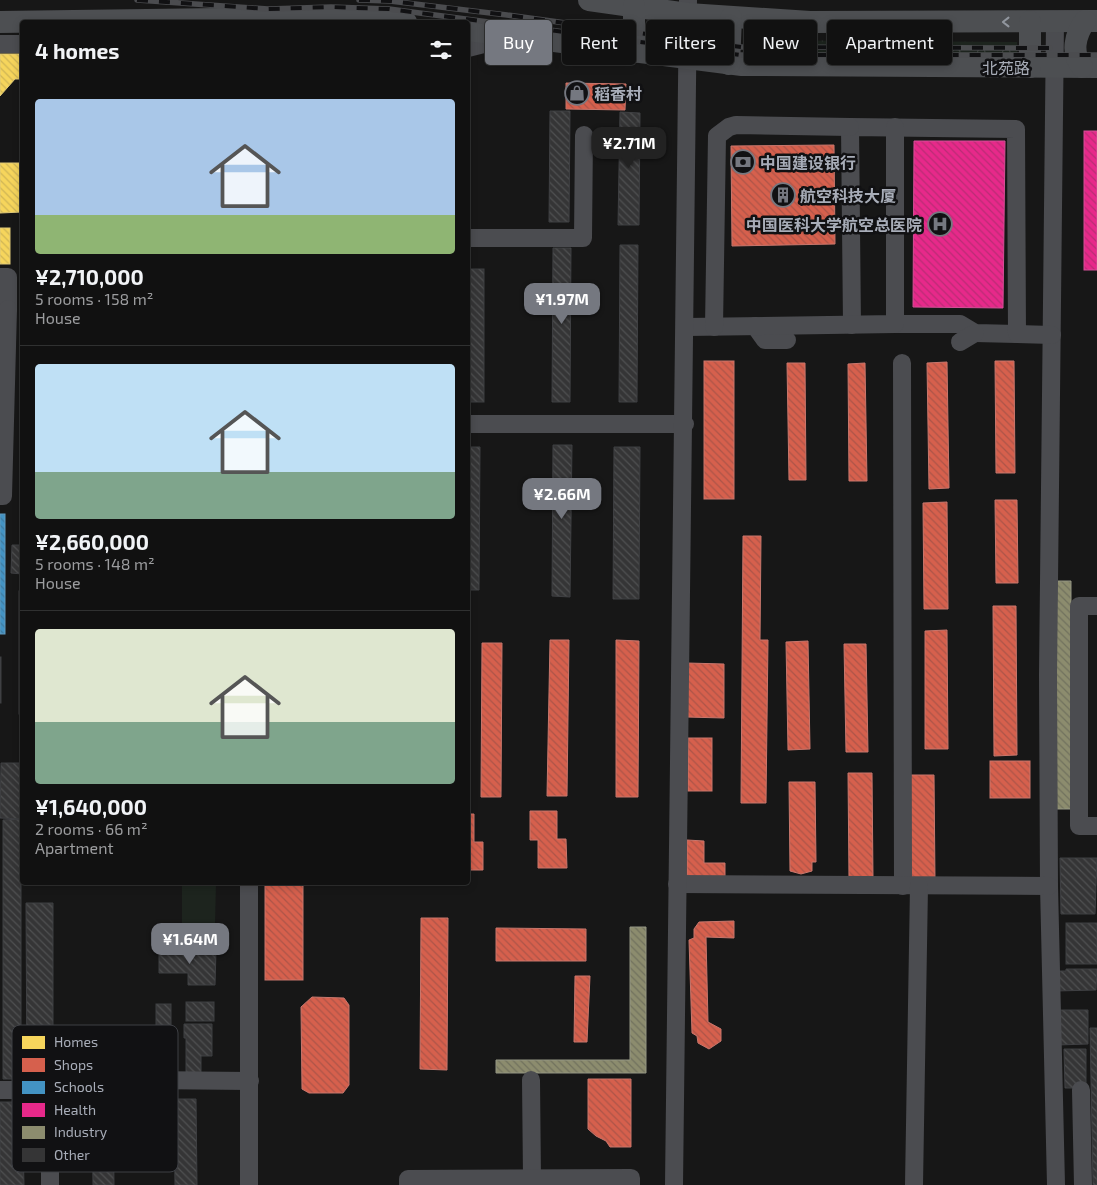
<!DOCTYPE html>
<meta charset="utf-8">
<style>
body{margin:0;font-family:"Exo 2","Noto Sans SC",sans-serif;background:#1e1f1f;color:#f1f3f6;height:100vh;display:flex;flex-direction:column;font-size:19px;white-space:nowrap}
*{box-sizing:border-box;margin:0}
p{font-size:16px;color:#9c9d9f}
.icon{flex:none;width:28px;height:28px;fill:none;stroke:currentColor;stroke-width:2;stroke-linecap:round;stroke-linejoin:round}
.map{position:relative;flex:1;overflow:hidden}
.drawer{position:absolute;left:20px;top:20px;width:450px;height:865px;display:flex;flex-direction:column;background:#111;border-radius:5px;box-shadow:0 2px 8px #0003,0 0 0 1px #303131}
.drawer>*{flex:none}
.hud{position:absolute;left:485px;top:20px;width:475px;height:45px;display:flex;gap:10px}
.price{position:absolute;translate:-50% -42px;padding:0 11px;border-radius:10px;background:#757880;color:#fff;font-size:16px;line-height:32px;filter:drop-shadow(0 1px 2px #0008)}
.price::after{content:'';position:absolute;left:50%;top:30px;width:15px;height:11px;margin-left:-8px;background:inherit;clip-path:polygon(0 0,100% 0,50% 100%)}
.price.selected{background:#222;color:#fff}
ul{padding:0;list-style:none}
li{display:grid;align-content:center;gap:10px;height:265px;padding:0 15px}
li+li{border-top:1px solid #303131}
li span{display:grid;place-items:center;height:155px;border-radius:5px;color:#555}
li>.icon{margin-inline-start:auto}
span .icon{width:90px;height:90px;fill:#fffc;stroke-width:1}
li b{font-size:21px}
h2{display:flex;justify-content:space-between;align-items:center;height:60px;padding:0 15px;font-size:21px}
.pill{padding:0 18px;border-radius:5px;background:#111;box-shadow:0 2px 8px #0003,0 0 0 1px #303131;font-size:18px;line-height:45px}
.pill.selected{background:#757880;color:#fff}
.map>svg:first-child{display:block}
.forest{fill:url(#forest-crowns)}
.pitch{fill:#1d241e}
.homes{fill:url(#homes-back-hatch);stroke:#dfc978}
.shops{fill:url(#shops-back-hatch);stroke:#c8776d}
.schools{fill:url(#schools-back-hatch);stroke:#619bc0}
.health{fill:url(#health-back-hatch);stroke:#d45198}
.industry{fill:url(#industry-back-hatch);stroke:#949684}
.building{fill:url(#building-back-hatch);stroke:#3f4043}
.lines{fill:none;stroke-linecap:round;stroke-linejoin:round}
.minor{stroke:#4b4c50;stroke-width:18}
.major{stroke:#4d4f52;stroke-width:22}
.rail-casing{stroke:#4b4c4f;stroke-width:5.5}
.rail{stroke:#111113;stroke-width:4;stroke-dasharray:11;stroke-linecap:butt}
.oneway{stroke:#91969e}
.labels{text-anchor:middle;dominant-baseline:central;stroke-width:5;stroke-linejoin:round;paint-order:stroke}
.street-label{font-size:16px;fill:#a8adb8;stroke:#111113}
.poi-label{font-size:16px;font-weight:bold;fill:#a8adb8;stroke:#111113;text-anchor:start}
.key{fill:#111113;stroke:#3e4045;stroke-width:1}
.key-label{font-size:14px;fill:#a8adb8}
</style>
<div class="map">
<svg width="1097" height="1185" viewBox="0 0 1097 1185">
<defs>
<pattern id="forest-crowns" width="20" height="18" patternUnits="userSpaceOnUse" patternTransform="scale(1.25)"><rect width="20" height="18" fill="#1d241e"/><path d="M2 6a3 3 0 1 1 6 0M12 15a3 3 0 1 1 6 0" fill="none" stroke="#3b413d"/></pattern>
<pattern id="homes-back-hatch" width="6" height="6" patternUnits="userSpaceOnUse" patternTransform="scale(1.25)"><rect width="6" height="6" fill="#f6d55c"/><path d="M-1 5l2 2M0 0l6 6M5-1l2 2" fill="none" stroke="#cfb555"/></pattern>
<pattern id="shops-back-hatch" width="6" height="6" patternUnits="userSpaceOnUse" patternTransform="scale(1.25)"><rect width="6" height="6" fill="#d6604d"/><path d="M-1 5l2 2M0 0l6 6M5-1l2 2" fill="none" stroke="#ad5548"/></pattern>
<pattern id="schools-back-hatch" width="6" height="6" patternUnits="userSpaceOnUse" patternTransform="scale(1.25)"><rect width="6" height="6" fill="#4393c3"/><path d="M-1 5l2 2M0 0l6 6M5-1l2 2" fill="none" stroke="#3f7ba0"/></pattern>
<pattern id="health-back-hatch" width="6" height="6" patternUnits="userSpaceOnUse" patternTransform="scale(1.25)"><rect width="6" height="6" fill="#e7298a"/><path d="M-1 5l2 2M0 0l6 6M5-1l2 2" fill="none" stroke="#ba2c75"/></pattern>
<pattern id="industry-back-hatch" width="6" height="6" patternUnits="userSpaceOnUse" patternTransform="scale(1.25)"><rect width="6" height="6" fill="#8c8c6e"/><path d="M-1 5l2 2M0 0l6 6M5-1l2 2" fill="none" stroke="#71725e"/></pattern>
<pattern id="building-back-hatch" width="6" height="6" patternUnits="userSpaceOnUse" patternTransform="scale(1.25)"><rect width="6" height="6" fill="#353536"/><path d="M-1 5l2 2M0 0l6 6M5-1l2 2" fill="none" stroke="#4f5051"/></pattern>
</defs>
<rect width="100%" height="100%" fill="#171717"/>
<path class="forest" d="M745 40 1017 42V58L746 57Z"/>
<path class="pitch" d="M182 883H216L215 926H182Z"/>
<g class="homes">
<path d="M0 54H22V79H15L0 96Z"/>
<path d="M0 163H22V212L0 213Z"/>
<rect x="0" y="228" width="10" height="36"/>
</g>
<g class="shops">
<path d="M566 83 626 84 625 110 566 109Z"/>
<path d="M834 145 835 244 732 246 731 146Z"/>
<rect x="704" y="361" width="30" height="138"/>
<path d="M995 361H1014L1015 473H996Z"/>
<path d="M947 362 949 488 929 489 927 363Z"/>
<path d="M787 363H805L806 480H789Z"/>
<path d="M865 363 867 481H849L848 364Z"/>
<path d="M995 500H1017L1018 583H996Z"/>
<path d="M947 502 948 609H924L923 503Z"/>
<path d="M743 536H761L760 640H768L766 803H741Z"/>
<path d="M993 606H1016L1017 755 994 756Z"/>
<path d="M947 630 948 749H925V631Z"/>
<path d="M550 640H569L567 796H547Z"/>
<path d="M616 640 639 641 638 797H616Z"/>
<path d="M808 641 810 749 788 750 786 642Z"/>
<path d="M482 643H502L501 797H481Z"/>
<path d="M844 644H866L868 752H846Z"/>
<path d="M687 663 724 664V718L686 717Z"/>
<rect x="688" y="738" width="24" height="53"/>
<rect x="990" y="761" width="40" height="37"/>
<path d="M848 773H872L873 879H849Z"/>
<path d="M910 775H934L935 881 911 882Z"/>
<path d="M789 782H815L816 862H812V871L801 874 790 871Z"/>
<path d="M530 811H557V839H566L567 868H538V840H530Z"/>
<path d="M468 814H474V842H483V870H468Z"/>
<path d="M687 840 704 841V863H725V879H687Z"/>
<rect x="265" y="882" width="38" height="98"/>
<path d="M421 918H448L447 1070 420 1069Z"/>
<path d="M734 921V938L706 937 708 1022 721 1029V1041L709 1049 698 1043 697 1036 692 1033 689 940 694 938V929L699 922Z"/>
<path d="M496 928 586 929V961H496Z"/>
<path d="M575 976H590L587 1042H574Z"/>
<path d="M312 997 344 998 349 1005V1085L343 1093H309L302 1089 301 1007Z"/>
<path d="M588 1079H631V1147H610L606 1141 596 1136 588 1129Z"/>
</g>
<rect class="schools" x="0" y="514" width="5" height="120"/>
<g class="health">
<rect x="1084" y="131" width="13" height="139"/>
<path d="M914 141H1005L1003 308 913 307Z"/>
</g>
<g class="industry">
<path d="M1056 581H1071V809H1055Z"/>
<path d="M630 927H646V1073H496V1060H630Z"/>
</g>
<g class="building">
<path d="M550 111H570L569 222H549Z"/>
<path d="M620 112 640 113 639 225H618Z"/>
<path d="M620 245H638L637 402H619Z"/>
<path d="M553 248H571L570 402H552Z"/>
<rect x="468" y="269" width="16" height="133"/>
<path d="M553 445H572L570 597 552 596Z"/>
<path d="M468 447H480L479 590H468Z"/>
<path d="M614 447H640L639 599H613Z"/>
<path d="M12 545H22V574L11 573Z"/>
<rect x="19" y="591" width="3" height="123"/>
<rect x="0" y="657" width="1" height="46"/>
<path d="M1 763H22V819L0 818Z"/>
<path d="M21 819V1079H3V820Z"/>
<path d="M1060 858H1097L1095 914H1061Z"/>
<path d="M26 903H53V1080L27 1081Z"/>
<rect x="1066" y="923" width="31" height="41"/>
<path d="M159 949 216 950 215 985H188V973H159Z"/>
<path d="M1066 969H1097L1096 990 1056 991V971H1066Z"/>
<rect x="186" y="1002" width="28" height="19"/>
<rect x="156" y="1004" width="15" height="25"/>
<path d="M1057 1010H1088V1044L1057 1045Z"/>
<path d="M184 1024H212V1056H201V1080H186V1038H184Z"/>
<path d="M1090 1028H1097V1185H1093Z"/>
<path d="M1064 1049H1086V1088H1065Z"/>
<path d="M174 1099H196L197 1185H175Z"/>
<path d="M113 1101 114 1185H93L92 1102Z"/>
<path d="M0 1102H22L24 1185H0Z"/>
</g>
<g class="lines">
<g class="minor">
<path d="M1055 22 1048 675 1049 886 1056 1185"/>
<path d="M0 44H22"/>
<path d="M468 48 508 38"/>
<path d="M468 238H583L584 135"/>
<path d="M0 277H8V309H0"/>
<path d="M895 324H960L975 333 1017 334"/>
<path d="M852 325 850 127 1016 129 1017 334 1052 335"/>
<path d="M755 326 765 340H787"/>
<path d="M686 327 895 324V127"/>
<path d="M714 327 717 136 729 127 736 125 850 127"/>
<path d="M960 342 975 333"/>
<path d="M902 363 903 886"/>
<path d="M468 424H685"/>
<path d="M0 496H3L8 309"/>
<path d="M1097 606H1079V826H1097"/>
<path d="M677 884 1049 886"/>
<path d="M531 1080 532 1178"/>
<path d="M0 1090H17L32 1084 129 1083 144 1080 250 1081"/>
<path d="M1081 1090 1083 1185"/>
<path d="M50 1185V1104"/>
<path d="M249 1185V882"/>
<path d="M408 1185V1179L631 1178V1185"/>
<path d="M674 1185 688 0"/>
<path d="M914 1185 919 886"/>
</g>
<g class="major">
<path d="M589 0 688 14 810 22 1097 21"/>
<path d="M634 6V52"/>
<path d="M0 22 290 18 406 22"/>
<path d="M468 30 742 65 1097 67"/>
<path d="M729 64 731 18"/>
<path d="M1030 67V22"/>
<path d="M1082 67C1071 53 1075 35 1085 21"/>
</g>
<g class="rail-casing">
<g id="rail">
<path d="M137 0 268 9 331 7 389 9 740 55H1097"/>
<path d="M359 0 390 1 507 15 741 47 1050 48"/>
</g>
</g>
<use href="#rail" class="rail"/>
</g>
<defs><path id="oneway-chevron" d="M-2-3.5L2.5 0L-2 3.5" fill="none" stroke-width="1.6" stroke-linecap="round" stroke-linejoin="round" transform="scale(1.25)"/></defs>
<use class="oneway" href="#oneway-chevron" transform="translate(1006 22) rotate(180)"/>
<defs>
<g id="shop-ring" transform="scale(1.25)"><circle r="9.5" fill="#111113" stroke="#757880" stroke-width="1.5"/><path d="M-5-2.5h2.3a2.7 3.5 0 0 1 5.4 0H5L5.5 6h-11ZM-1.5-2.5h3a1.5 2.3 0 0 0-3 0Z" fill="#757880"/></g>
<g id="bank-ring" transform="scale(1.25)"><circle r="9.5" fill="#111113" stroke="#757880" stroke-width="1.5"/><path d="M-6-4H6V4H-6ZM0-2.3a2.3 2.3 0 1 0 0 4.6a2.3 2.3 0 1 0 0-4.6Z" fill="#757880"/></g>
<g id="building-ring" transform="scale(1.25)"><circle r="9.5" fill="#111113" stroke="#757880" stroke-width="1.5"/><path d="M-4-6H4V6H1V3H-1V6H-4ZM-2.5-4.3h1.7v1.8h-1.7ZM.8-4.3h1.7v1.8H.8ZM-2.5-1h1.7V.8h-1.7ZM.8-1h1.7V.8H.8Z" fill="#757880"/></g>
<g id="hospital-ring" transform="scale(1.25)"><circle r="9.5" fill="#111113" stroke="#757880" stroke-width="1.5"/><path d="M-5-5h3v3.5h4V-5h3V5h-3V1.5h-4V5h-3Z" fill="#757880"/></g>
</defs>
<g fill-rule="evenodd">
<use href="#shop-ring" x="577" y="93"/>
<use href="#bank-ring" x="743" y="162"/>
<use href="#building-ring" x="783" y="195"/>
<use href="#hospital-ring" x="940" y="224"/>
</g>
<g class="labels">
<g class="street-label">
<text x="1006" y="67">北苑路</text>
</g>
<g class="poi-label">
<text x="594" y="93">稻香村</text>
<text x="760" y="162">中国建设银行</text>
<text x="800" y="195">航空科技大厦</text>
<text x="922" y="224" text-anchor="end">中国医科大学航空总医院</text>
</g>
</g>
<rect x="12" y="1025" width="166" height="147" rx="8" class="key"/>
<rect x="22" y="1036" width="23" height="13" fill="#f6d55c"/>
<rect x="22" y="1058" width="23" height="14" fill="#d6604d"/>
<rect x="22" y="1081" width="23" height="13" fill="#4393c3"/>
<rect x="22" y="1103" width="23" height="14" fill="#e7298a"/>
<rect x="22" y="1126" width="23" height="13" fill="#8c8c6e"/>
<rect x="22" y="1148" width="23" height="14" fill="#353536"/>
<g class="key-label">
<text x="54" y="1047">Homes</text>
<text x="54" y="1070">Shops</text>
<text x="54" y="1092">Schools</text>
<text x="54" y="1115">Health</text>
<text x="54" y="1137">Industry</text>
<text x="54" y="1160">Other</text>
</g>
</svg>
<b class="price selected" style="left:629px;top:169px">¥2.71M</b>
<b class="price" style="left:562px;top:325px">¥1.97M</b>
<b class="price" style="left:562px;top:520px">¥2.66M</b>
<b class="price" style="left:190px;top:965px">¥1.64M</b>
<div class="hud">
<a class="pill selected">Buy</a>
<a class="pill">Rent</a>
<a class="pill">Filters</a>
<a class="pill">New</a>
<a class="pill">Apartment</a>
</div>
<section class="drawer">
<h2>4 homes<svg class="icon" aria-label="filters" viewBox="0 0 24 24"><path d="M4 7h16M4 17h16"/><circle cx="9" cy="7" r="2"/><circle cx="15" cy="17" r="2"/></svg></h2>
<ul>
<li><span style="background:linear-gradient(#a9c7e8 75%,#8fb573 0)"><svg class="icon" aria-label="home" viewBox="0 0 24 24"><path d="M3 11l9-7 9 7M6 9v11h12V9"/></svg></span><div><b>¥2,710,000</b><p>5 rooms · 158 m²</p><p>House</p></div></li>
<li><span style="background:linear-gradient(#bfe0f5 70%,#7fa58c 0)"><svg class="icon" aria-label="home" viewBox="0 0 24 24"><path d="M3 11l9-7 9 7M6 9v11h12V9"/></svg></span><div><b>¥2,660,000</b><p>5 rooms · 148 m²</p><p>House</p></div></li>
<li><span style="background:linear-gradient(#dfe7d0 60%,#7fa58c 0)"><svg class="icon" aria-label="home" viewBox="0 0 24 24"><path d="M3 11l9-7 9 7M6 9v11h12V9"/></svg></span><div><b>¥1,640,000</b><p>2 rooms · 66 m²</p><p>Apartment</p></div></li>
</ul>
</section>
</div>
